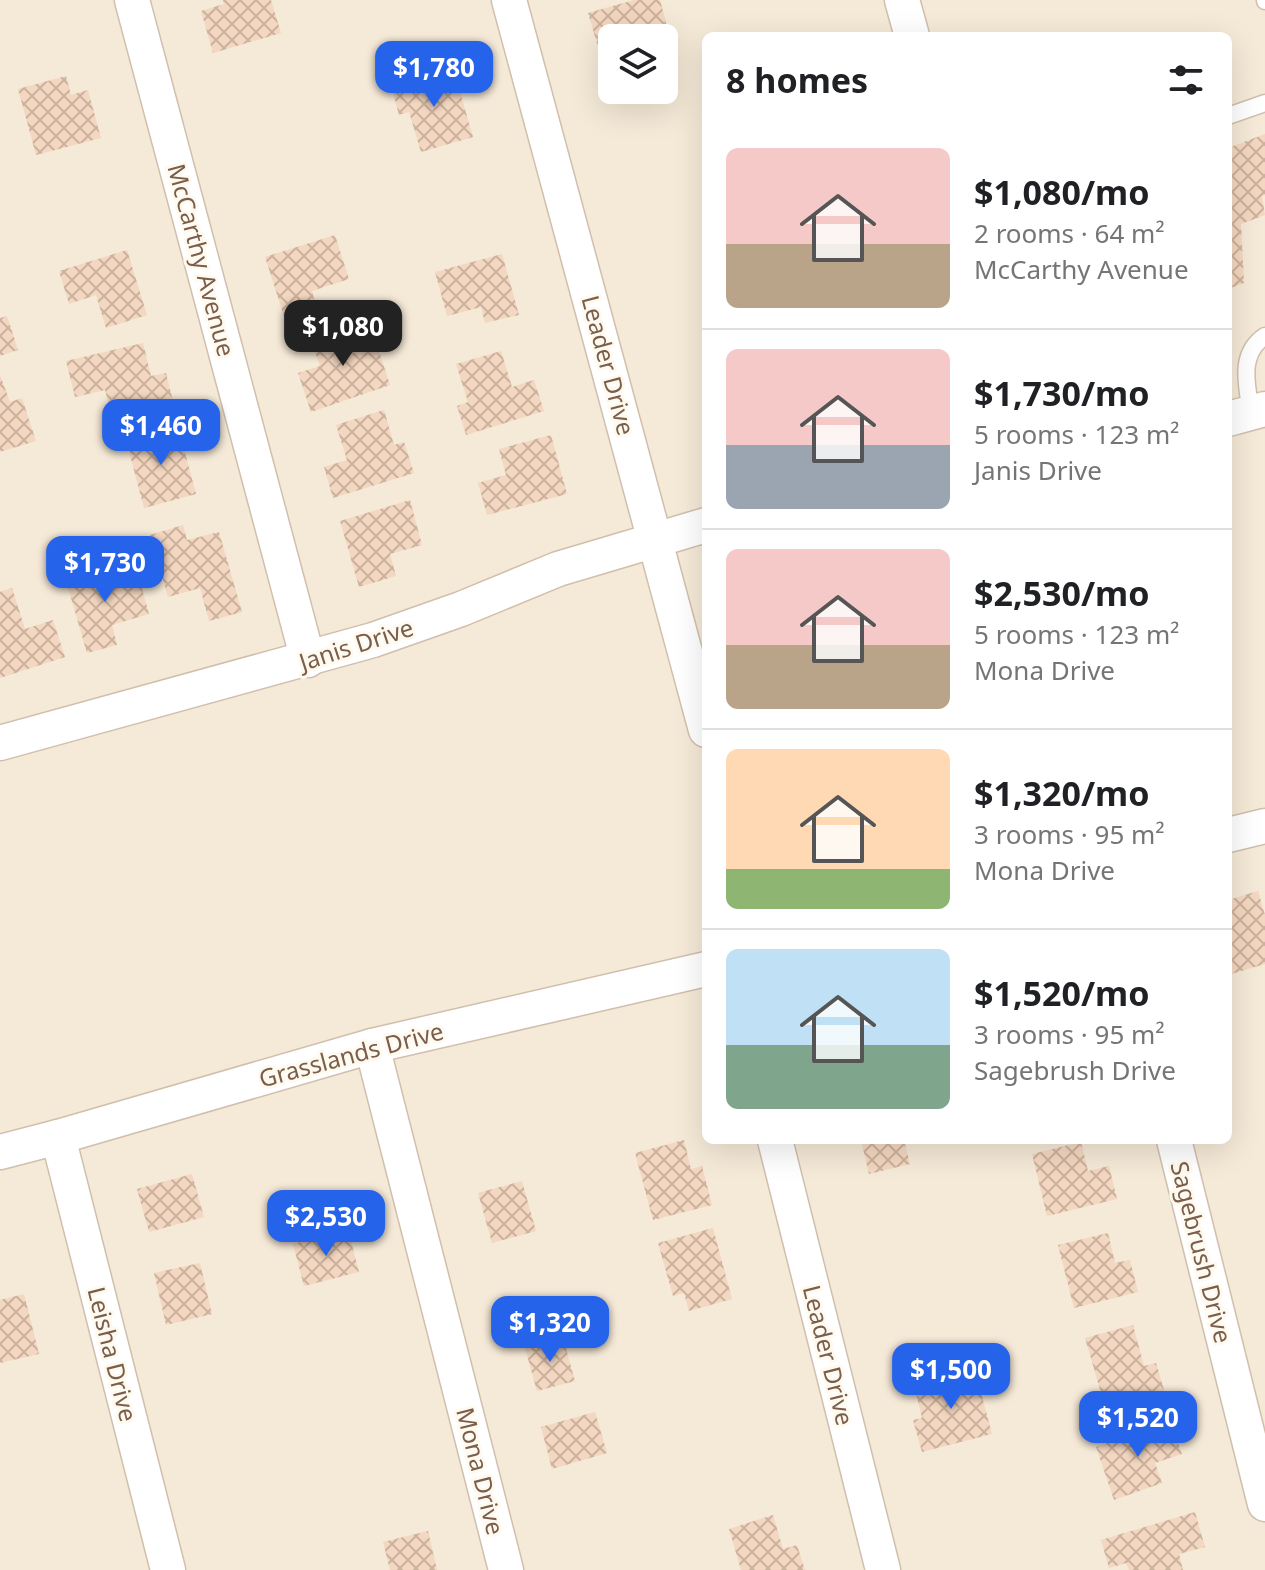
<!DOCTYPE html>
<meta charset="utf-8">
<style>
body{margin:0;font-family:"Noto Sans",sans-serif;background:#f6f6f6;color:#202124;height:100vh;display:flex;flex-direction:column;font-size:30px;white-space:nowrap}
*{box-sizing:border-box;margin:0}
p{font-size:26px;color:#757577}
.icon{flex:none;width:44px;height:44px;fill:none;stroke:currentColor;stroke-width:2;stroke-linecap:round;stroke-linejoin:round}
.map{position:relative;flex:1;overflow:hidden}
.side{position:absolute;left:702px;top:32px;width:530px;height:1112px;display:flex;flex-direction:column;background:#fff;border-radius:12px;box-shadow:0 8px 32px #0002}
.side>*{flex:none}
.fabs{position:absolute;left:598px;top:24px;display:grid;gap:16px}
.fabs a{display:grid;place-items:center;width:80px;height:80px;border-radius:12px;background:#fff;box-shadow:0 8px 32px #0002;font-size:40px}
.price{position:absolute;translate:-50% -68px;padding:0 18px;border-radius:16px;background:#2563eb;color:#fff;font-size:26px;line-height:52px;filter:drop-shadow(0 2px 4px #0008)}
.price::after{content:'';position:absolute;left:50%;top:48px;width:24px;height:18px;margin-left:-12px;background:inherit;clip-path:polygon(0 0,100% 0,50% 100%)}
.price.active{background:#222;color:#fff}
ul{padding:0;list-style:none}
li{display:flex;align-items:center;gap:24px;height:200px;padding:0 24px}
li+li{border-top:2px solid #e0e0e0}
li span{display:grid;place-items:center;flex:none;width:224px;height:160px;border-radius:12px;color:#555}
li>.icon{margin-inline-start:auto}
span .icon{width:96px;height:96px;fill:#fffc;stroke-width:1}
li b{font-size:34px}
h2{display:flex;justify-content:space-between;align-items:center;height:96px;padding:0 24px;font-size:34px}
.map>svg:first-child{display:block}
.residential{fill:#f5e9d7;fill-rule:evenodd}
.building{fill:url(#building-cross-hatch)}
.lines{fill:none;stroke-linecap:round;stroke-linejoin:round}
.lane-casing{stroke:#d1bfad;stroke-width:19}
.street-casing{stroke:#d1bfad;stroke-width:37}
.lane{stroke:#fff;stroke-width:16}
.street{stroke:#fff;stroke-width:34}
.labels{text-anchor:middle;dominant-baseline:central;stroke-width:6;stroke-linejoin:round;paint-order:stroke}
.street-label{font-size:24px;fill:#7a5e4b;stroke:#fffaf0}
</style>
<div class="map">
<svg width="1265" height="1570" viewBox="0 0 1265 1570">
<defs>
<pattern id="building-cross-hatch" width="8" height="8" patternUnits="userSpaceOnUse" patternTransform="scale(2)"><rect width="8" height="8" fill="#f4d7c0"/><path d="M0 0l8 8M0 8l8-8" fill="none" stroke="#cbb29e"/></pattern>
</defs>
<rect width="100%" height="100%" fill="#fdf7e9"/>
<path class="residential" d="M0 0H1265V1570H0ZM706 36H1228V1140H706ZM612 38H664V90H612Z"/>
<g class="building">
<path d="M223 0H271L281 33 213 53 201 11 224 4Z"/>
<path d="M634 0H660L668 30 640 38H612V79L608 80 588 13Z"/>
<path d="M453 68 473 137 421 152 409 112 399 115 391 86Z"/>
<path d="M66 76 71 95 88 90 101 138 36 155 18 89Z"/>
<path d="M1265 134V195L1262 196 1265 215 1241 224 1244 283 1228 289V148Z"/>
<path d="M335 235 349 279 312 291 316 306 284 316 265 257Z"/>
<path d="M127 250 147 315 106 328 96 295 69 304 59 271Z"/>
<path d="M502 254 519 315 485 323 481 307 447 316 435 272Z"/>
<path d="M7 316 18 350 0 356V318Z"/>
<path d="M358 322 366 346 376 342 390 385 311 412 298 373 320 366 310 338Z"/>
<path d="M143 343 151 376 166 373 174 405 113 420 105 390 75 397 66 361Z"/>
<path d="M501 351 512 387 534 380 544 411 466 435 457 406 468 402 456 364Z"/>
<path d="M0 375 10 402 22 398 36 441 0 452Z"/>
<path d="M384 410 394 445 404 442 414 473 333 498 324 467 347 460 336 425Z"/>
<path d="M178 426 196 494 144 508 126 440Z"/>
<path d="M551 435 567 494 487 515 478 483 506 475 499 449Z"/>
<path d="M410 500 422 545 390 554 396 576 359 587 340 521Z"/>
<path d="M183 525 187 540 219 532 242 612 209 621 200 588 168 597 150 535Z"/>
<path d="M93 566 97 578 136 567 149 614 112 625 117 645 87 653 64 574Z"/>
<path d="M12 588 25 629 53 620 65 657 0 678V592Z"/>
<path d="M1258 891 1265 915V964L1228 975V900Z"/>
<path d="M684 1140 691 1169 702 1166 712 1205 653 1220 635 1153Z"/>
<path d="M861 1140H904L910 1164 869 1174Z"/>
<path d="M1081 1142 1088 1171 1109 1166 1117 1199 1047 1216 1032 1154Z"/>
<path d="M192 1174 204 1217 149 1232 137 1189Z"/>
<path d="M522 1181 536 1231 492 1243 478 1193Z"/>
<path d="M713 1228 732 1299 689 1311 684 1293 673 1296 658 1243Z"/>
<path d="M348 1229 359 1272 304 1286 293 1244Z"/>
<path d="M1108 1233 1115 1263 1130 1260 1138 1292 1074 1308 1058 1245Z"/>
<path d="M200 1263 212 1314 166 1325 154 1273Z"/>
<path d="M24 1294 39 1354 0 1363V1300Z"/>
<path d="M1133 1325 1144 1366 1156 1363 1165 1393 1106 1410 1085 1338Z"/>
<path d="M563 1338 575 1381 537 1391 525 1348Z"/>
<path d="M975 1370 992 1434 922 1452 913 1420 922 1418 914 1385Z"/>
<path d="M595 1412 607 1453 552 1469 541 1427Z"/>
<path d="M1170 1421 1182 1454 1155 1463 1162 1483 1114 1500 1096 1447Z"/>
<path d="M1195 1512 1205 1547 1179 1554 1183 1570H1129L1126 1563 1109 1568 1101 1540Z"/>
<path d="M773 1515 783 1549 797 1545 805 1570H741L729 1529Z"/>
<path d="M428 1531 437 1570H390L383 1542Z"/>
</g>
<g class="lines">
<g class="lane-casing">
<g id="lane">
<path d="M1265 0V1"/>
<path d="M1228 116 1265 103"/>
<path d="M1251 413C1247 385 1238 354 1265 336"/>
</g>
</g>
<g class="street-casing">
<g id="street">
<path d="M132 0 308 660"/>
<path d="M509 0 706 730"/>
<path d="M902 0 912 36"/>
<path d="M1228 419 1265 409"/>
<path d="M0 743 373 640 461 609 558 569 706 525"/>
<path d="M1228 835 1265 826"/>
<path d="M372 1046 506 1570"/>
<path d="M58 1137 168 1570"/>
<path d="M775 1140 883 1570"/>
<path d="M1174 1140 1265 1504"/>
<path d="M0 1152 58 1137 372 1046 706 969"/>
</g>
</g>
<use href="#lane" class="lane"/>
<use href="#street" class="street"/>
</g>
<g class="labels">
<g class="street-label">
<text transform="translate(202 260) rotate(75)">McCarthy Avenue</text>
<text transform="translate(609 365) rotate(75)">Leader Drive</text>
<text transform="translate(356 644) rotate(-18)">Janis Drive</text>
<text transform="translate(351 1054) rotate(-15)">Grasslands Drive</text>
<text transform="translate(1202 1252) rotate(76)">Sagebrush Drive</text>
<text transform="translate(113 1354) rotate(76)">Leisha Drive</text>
<text transform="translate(829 1355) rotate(76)">Leader Drive</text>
<text transform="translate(481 1471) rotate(76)">Mona Drive</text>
</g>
</g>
</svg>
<div class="fabs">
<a><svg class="icon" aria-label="layers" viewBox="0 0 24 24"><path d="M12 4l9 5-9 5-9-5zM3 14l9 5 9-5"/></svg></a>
</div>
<b class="price" style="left:434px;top:109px">$1,780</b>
<b class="price active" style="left:343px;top:368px">$1,080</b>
<b class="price" style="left:161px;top:467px">$1,460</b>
<b class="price" style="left:105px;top:604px">$1,730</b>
<b class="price" style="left:326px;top:1258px">$2,530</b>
<b class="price" style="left:550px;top:1364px">$1,320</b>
<b class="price" style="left:951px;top:1411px">$1,500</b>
<b class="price" style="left:1138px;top:1459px">$1,520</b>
<section class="side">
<h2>8 homes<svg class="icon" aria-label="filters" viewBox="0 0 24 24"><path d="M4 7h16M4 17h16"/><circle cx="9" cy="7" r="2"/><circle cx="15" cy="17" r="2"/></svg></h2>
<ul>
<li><span style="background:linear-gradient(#f6c9c9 60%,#b9a48a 0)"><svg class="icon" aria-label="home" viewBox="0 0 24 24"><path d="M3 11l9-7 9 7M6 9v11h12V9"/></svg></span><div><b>$1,080/mo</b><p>2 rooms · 64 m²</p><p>McCarthy Avenue</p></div></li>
<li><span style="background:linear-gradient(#f6c9c9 60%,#9aa5b1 0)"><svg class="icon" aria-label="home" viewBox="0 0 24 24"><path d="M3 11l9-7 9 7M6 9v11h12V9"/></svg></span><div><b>$1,730/mo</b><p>5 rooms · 123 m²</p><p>Janis Drive</p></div></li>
<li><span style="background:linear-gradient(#f6c9c9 60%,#b9a48a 0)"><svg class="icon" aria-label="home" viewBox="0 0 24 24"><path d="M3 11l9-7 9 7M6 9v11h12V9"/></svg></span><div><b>$2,530/mo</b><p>5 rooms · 123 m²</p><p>Mona Drive</p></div></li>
<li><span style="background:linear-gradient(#ffd9b3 75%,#8fb573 0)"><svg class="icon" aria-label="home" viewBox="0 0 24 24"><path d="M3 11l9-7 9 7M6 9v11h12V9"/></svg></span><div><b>$1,320/mo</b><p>3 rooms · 95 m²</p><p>Mona Drive</p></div></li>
<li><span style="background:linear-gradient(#bfe0f5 60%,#7fa58c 0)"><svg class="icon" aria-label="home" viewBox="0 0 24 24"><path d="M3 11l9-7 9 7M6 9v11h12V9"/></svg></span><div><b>$1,520/mo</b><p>3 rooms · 95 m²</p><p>Sagebrush Drive</p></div></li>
</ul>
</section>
</div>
